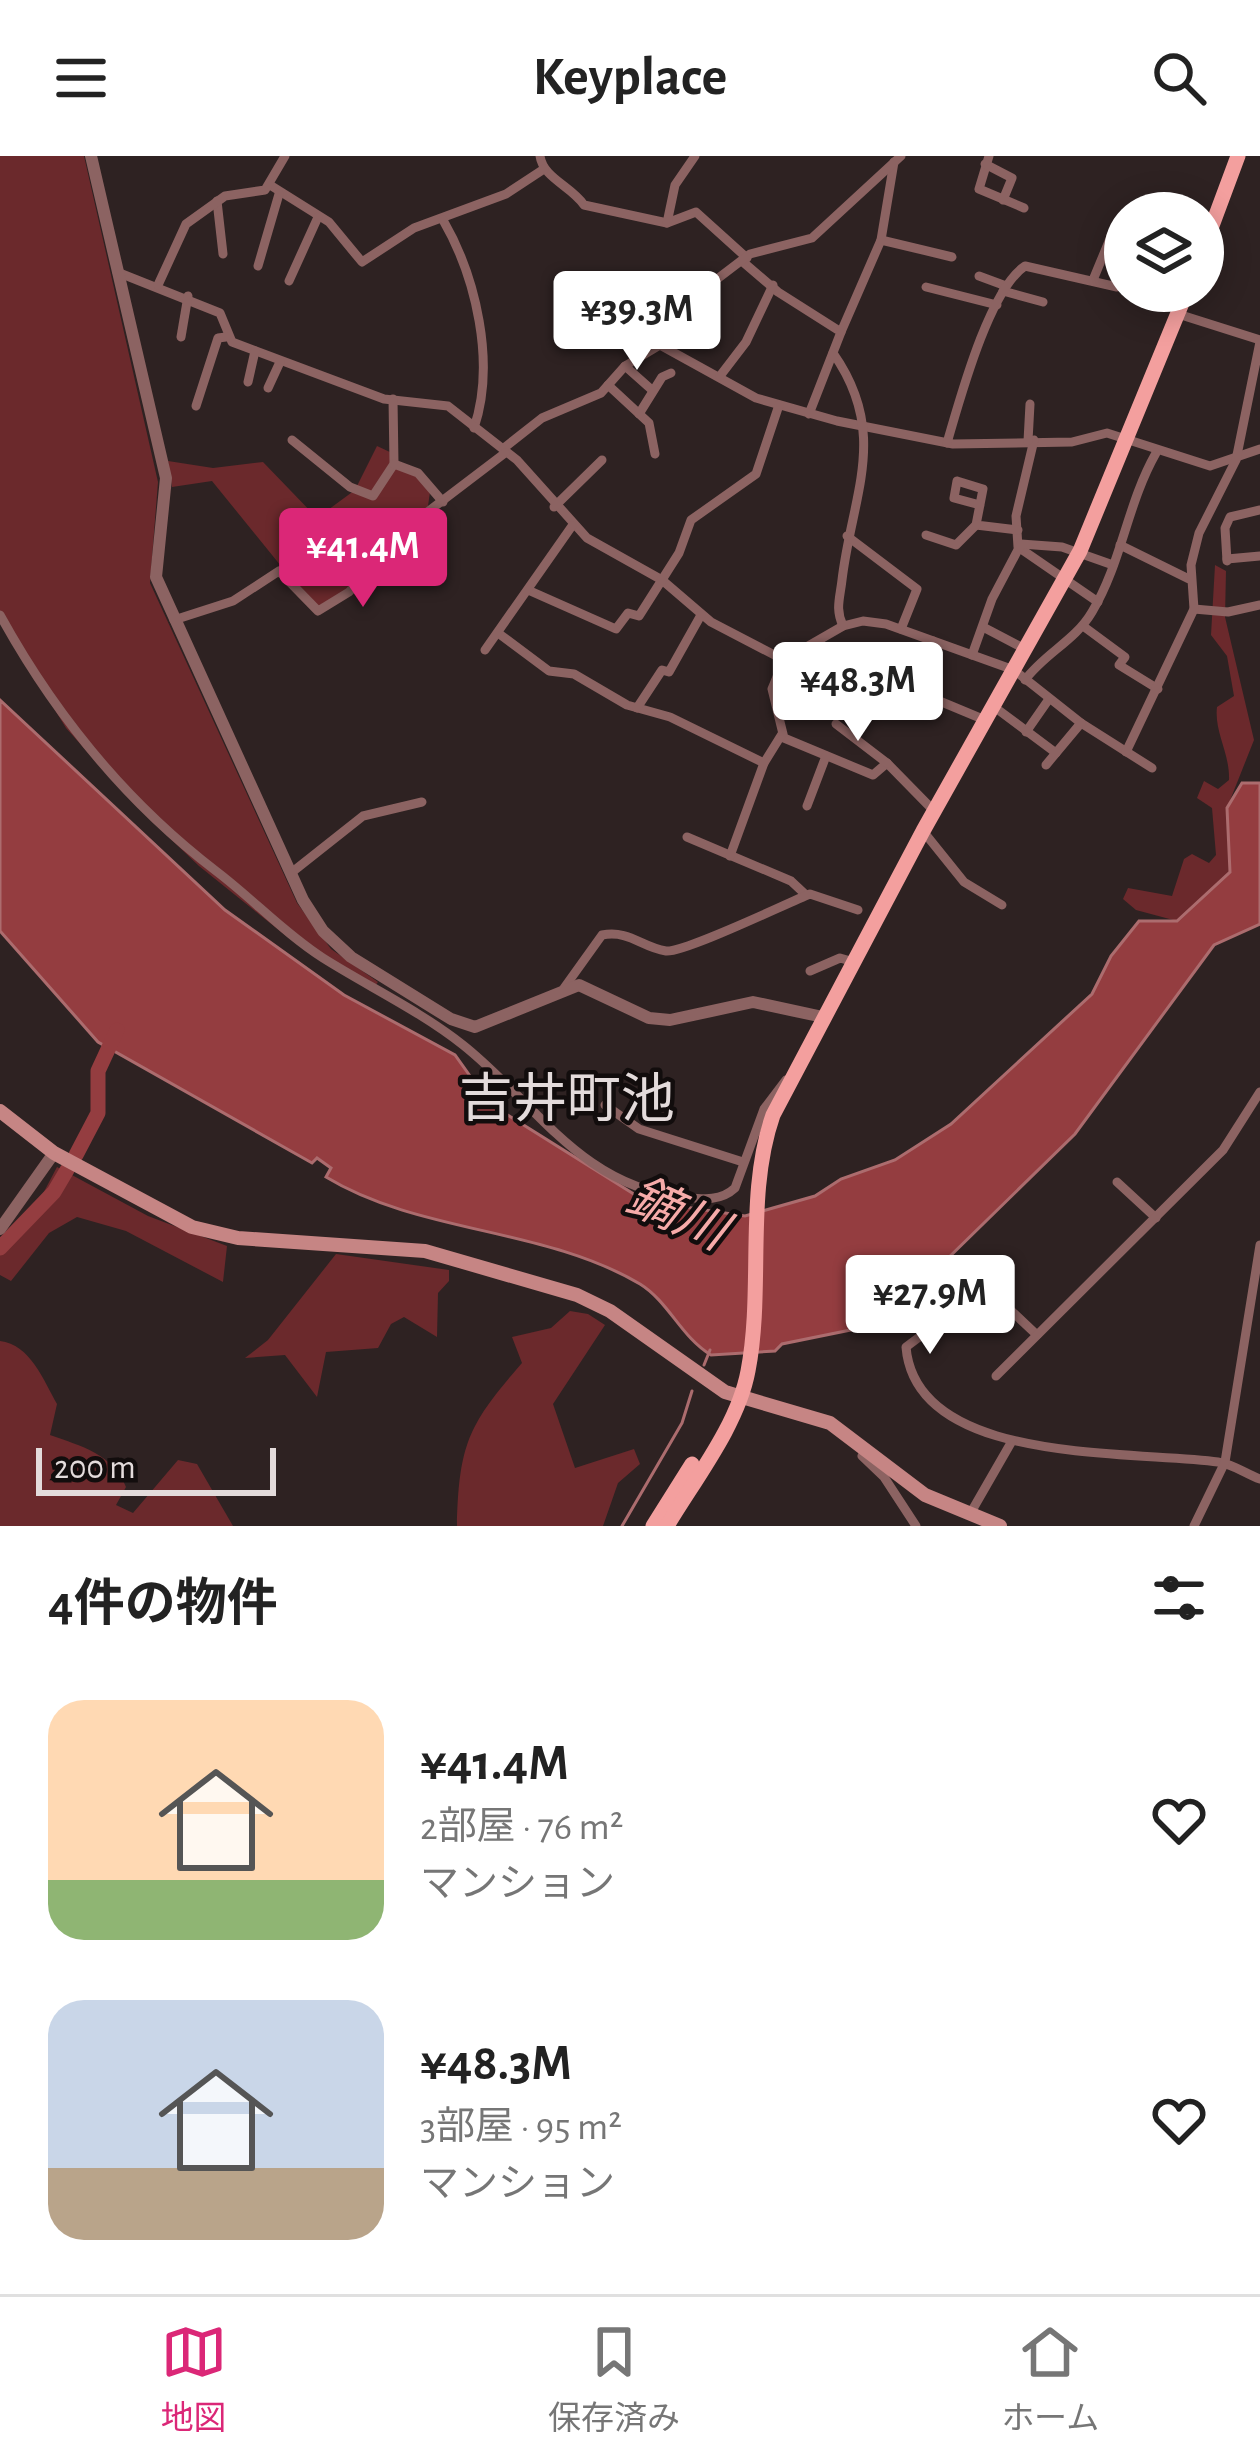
<!DOCTYPE html>
<html lang="ja">
<meta charset="utf-8">
<style>
body{margin:0;font-family:"Alegreya Sans","Noto Sans JP",sans-serif;background:#f6f6f6;color:#222;height:100vh;display:flex;flex-direction:column;font-size:45px;white-space:nowrap}
*{box-sizing:border-box;margin:0}
p{font-size:39px;color:#767676}
.icon{flex:none;width:66px;height:66px;fill:none;stroke:currentColor;stroke-width:2;stroke-linecap:round;stroke-linejoin:round}
.map{position:relative;height:1370px;overflow:hidden}
.panel{display:flex;flex-direction:column;background:#fff;flex:1}
.panel>*{flex:none}
.tools{position:absolute;left:1104px;top:36px;display:grid;gap:24px}
.tools a{display:grid;place-items:center;width:120px;height:120px;border-radius:50%;background:#fff;box-shadow:0 6px 30px #0003;font-size:60px}
.scale{position:absolute;left:36px;bottom:30px;width:240px;box-sizing:border-box;padding-left:12px;border:6px solid #e3dbdb;border-top:0;font-size:33px;line-height:42px;white-space:nowrap;color:#e3dbdb;-webkit-text-stroke:9px #120d0d;paint-order:stroke}
.price{position:absolute;translate:-50% -102px;padding:0 27px;border-radius:12px;background:#fff;color:#222;font-size:39px;line-height:78px;filter:drop-shadow(0 3px 6px #0008)}
.price::after{content:'';position:absolute;left:50%;top:72px;width:36px;height:27px;margin-left:-18px;background:inherit;clip-path:polygon(0 0,100% 0,50% 100%)}
.price.on{background:#db2777;color:#fff}
ul{padding:0;list-style:none}
li{display:flex;align-items:center;gap:36px;height:300px;padding:0 48px}
li span{display:grid;place-items:center;flex:none;width:336px;height:240px;border-radius:36px;color:#555}
li>.icon{margin-inline-start:auto}
span .icon{width:144px;height:144px;fill:#fffc;stroke-width:1}
li b{font-size:51px}
h2{display:flex;justify-content:space-between;align-items:center;height:144px;padding:0 48px;font-size:51px}
header{display:flex;justify-content:space-between;align-items:center;height:156px;padding:0 48px;background:#fff;font-size:54px;font-weight:700}
.dock{display:flex;justify-content:space-around;align-items:center;height:168px;border-top:3px solid #e0e0e0;background:#fff;font-size:33px;color:#767676}
.dock a{display:grid;justify-items:center;gap:6px}
.dock .on{color:#db2777}
.map>svg:first-child{display:block}
.green{fill:#6b292c}
.water{fill:#943d40;stroke:#ac6c6e;stroke-width:3}
.lines{fill:none;stroke-linecap:round;stroke-linejoin:round}
.stream{stroke:#ac6c6e;stroke-width:3}
.river{stroke:#943d40;stroke-width:15}
.minor{stroke:#8c6362;stroke-width:9}
.tertiary{stroke:#8c6362;stroke-width:12}
.secondary{stroke:#c68584;stroke-width:14}
.primary{stroke:#f39f9e;stroke-width:15}
.labels{text-anchor:middle;dominant-baseline:central;stroke-width:9;stroke-linejoin:round;paint-order:stroke}
.water-label{font-size:51px;font-style:italic;fill:#f6aba9;stroke:#120d0d}
.quarter-label{font-size:54px;fill:#e3dbdb;stroke:#120d0d}
</style>
<header><svg class="icon" aria-label="menu" viewBox="0 0 24 24"><path d="M4 6h16M4 12h16M4 18h16"/></svg>Keyplace<svg class="icon" aria-label="search" viewBox="0 0 24 24"><circle cx="10" cy="10" r="6"/><path d="M15 15l6 6"/></svg></header>
<div class="map">
<svg width="1260" height="1370" viewBox="0 0 1260 1370">
<rect width="100%" height="100%" fill="#2e2222"/>
<g class="green">
<path d="M0 0H84L158 326 150 427 297 747 331 793 378 826 372 834 285 779 199 710 133 647 66 572 0 464Z"/>
<path d="M377 290 392 297 399 312 415 317 430 336 428 350 348 433 315 452 212 325 172 331 168 305 213 312 263 306 317 362 355 334Z"/>
<path d="M1215 409 1226 415 1225 461 1254 584 1227 652 1230 716 1177 765 1136 754 1123 743 1128 732 1172 740 1184 703 1192 698 1209 707 1216 699 1212 652 1197 642 1204 625 1218 633 1229 624C1230 597 1214 576 1217 551L1234 540 1227 500 1211 479Z"/>
<path d="M57 1011 148 1060 227 1090 223 1126 126 1075 77 1061 49 1077 11 1125 0 1119V1087L37 1049Z"/>
<path d="M336 1098 449 1114V1125L438 1137 437 1181 404 1161 391 1168 378 1192 326 1196 317 1241 285 1199 245 1202 268 1184Z"/>
<path d="M570 1155 588 1158 605 1169 553 1248 575 1312 634 1293 640 1308 618 1327 603 1370H457C459 1287 469 1268 522 1207L512 1181 551 1172Z"/>
<path d="M0 1185C30 1188 44 1225 57 1248L50 1279C81 1290 113 1298 126 1331L116 1349 133 1357 178 1304 197 1308 233 1370H0Z"/>
</g>
<path class="water" d="M0 544 225 754 344 839 455 899 490 948 645 1045 745 1060 815 1040 841 1023 895 1004 951 968 1092 838 1111 800 1139 765H1177L1230 716 1227 652 1242 627H1260V768L1214 789 1075 978 895 1154 875 1169 782 1188 775 1195 711 1199C681 1181 669 1146 640 1128 544 1071 420 1078 326 1021L331 1012 317 1002 312 1007 98 886 0 775Z"/>
<g class="lines">
<g class="stream">
<path d="M704 1209 710 1194"/>
<path d="M622 1370 682 1267 692 1235"/>
</g>
<g class="river">
<path d="M76 999 98 957V915L117 874"/>
<path d="M0 1092 54 1036 67 1014"/>
</g>
<g class="minor">
<path d="M540 0C543 22 571 30 584 49L667 67 696 56 747 102"/>
<path d="M989 0 979 33 1024 52"/>
<path d="M985 8 1012 22 1003 44"/>
<path d="M270 29 329 66 362 106 414 72 506 38 544 13"/>
<path d="M217 45 223 98"/>
<path d="M443 64C476 121 496 207 474 272"/>
<path d="M667 67 675 29 695 0"/>
<path d="M881 84 952 101"/>
<path d="M743 106 778 136 841 176 809 258"/>
<path d="M258 110 279 38"/>
<path d="M117 116 220 157 232 186 384 243 448 250 517 304 587 382 662 424 711 466 784 504 843 470 863 465 886 468 1014 514 1081 567 1152 612"/>
<path d="M979 120 1006 130"/>
<path d="M1093 124 1112 78 1125 82"/>
<path d="M289 125 318 61"/>
<path d="M158 129 186 68 225 40 265 34 285 0"/>
<path d="M926 131 997 149"/>
<path d="M1003 135 1043 146"/>
<path d="M1178 158 1260 184"/>
<path d="M841 176 881 84 894 6"/>
<path d="M181 181 188 140"/>
<path d="M660 189 756 242 837 265 953 288 1072 286 1107 277 1210 310 1260 293"/>
<path d="M833 197C890 278 852 339 842 424 840 442 835 453 843 470"/>
<path d="M625 210 652 234"/>
<path d="M720 220 746 186 773 129"/>
<path d="M248 226 255 195"/>
<path d="M608 229 649 267 655 298"/>
<path d="M268 232 280 206"/>
<path d="M196 250 218 182 226 181"/>
<path d="M639 258 662 221 671 217"/>
<path d="M292 284 350 331 373 340 394 308 393 243"/>
<path d="M1034 284 1016 360 1018 391 1098 446"/>
<path d="M1028 285 1030 248"/>
<path d="M947 287C960 243 989 134 1025 110L1117 131"/>
<path d="M504 292 542 262 601 237 625 210 660 189 683 149 750 98 812 82 901 0"/>
<path d="M394 308 418 317 443 346"/>
<path d="M980 349 954 342 957 325 983 333 976 369 1018 374"/>
<path d="M554 351 602 304"/>
<path d="M926 379 956 389 976 369"/>
<path d="M847 380 917 433 901 473"/>
<path d="M1120 389 1189 423"/>
<path d="M1227 403 1260 400"/>
<path d="M1227 405 1225 372 1230 361 1260 354"/>
<path d="M528 434 616 473 628 457 639 460 679 397 691 364 756 318 779 249"/>
<path d="M1194 453 1228 456 1260 449"/>
<path d="M0 459C55 559 126 646 216 715 253 743 284 777 323 802 369 831 420 855 463 889 535 946 581 1031 683 1041 702 1043 720 1046 735 1032L764 953 786 924"/>
<path d="M174 464 233 445 279 415 318 455 349 436 413 367 505 297"/>
<path d="M1083 470 1125 501 1119 509 1158 533"/>
<path d="M983 471 1025 493"/>
<path d="M498 477 549 515 574 518 627 549 670 561 764 607"/>
<path d="M820 487 846 514 900 547 909 544 933 485"/>
<path d="M485 494 572 370"/>
<path d="M972 499 992 443 1021 388 1062 391 1113 409"/>
<path d="M784 504 772 533 784 582 873 619 887 607 934 655"/>
<path d="M1025 524C1045 497 1075 485 1092 456 1122 406 1127 348 1156 297"/>
<path d="M913 534 985 564"/>
<path d="M993 550 1056 597"/>
<path d="M637 552 662 514 669 516 701 459"/>
<path d="M836 568 887 607"/>
<path d="M1026 576 1049 543"/>
<path d="M1126 596 1194 453 1191 409 1199 377 1236 304 1260 186"/>
<path d="M1046 609 1081 567"/>
<path d="M807 650 826 600"/>
<path d="M923 675 964 726 1002 749"/>
<path d="M687 681 791 725 806 739"/>
<path d="M730 700 764 607 782 578"/>
<path d="M291 717 363 660 422 646"/>
<path d="M810 815 840 802 854 806"/>
<path d="M564 832 602 779C630 774 641 791 666 795 684 797 785 748 810 738L858 754"/>
<path d="M605 949 639 973 743 1006"/>
<path d="M1117 1026 1156 1062"/>
<path d="M1037 1179 986 1131 906 1191C916 1310 1132 1294 1218 1306 1233 1308 1246 1318 1260 1323"/>
<path d="M996 1220 1223 994 1260 936"/>
<path d="M866 1292 862 1300 884 1321 916 1370"/>
<path d="M970 1358 1012 1285"/>
<path d="M1194 1370 1225 1306 1260 1089"/>
</g>
<g class="tertiary">
<path d="M91 0 166 322 156 421 303 744 323 775 351 801 451 863 475 871 579 829 649 862 670 864 753 846 823 861"/>
<path d="M0 1073 54 997"/>
</g>
<path class="secondary" d="M0 955 54 997 192 1071 238 1082 425 1095 577 1139 610 1155 725 1236 830 1267 925 1339 1000 1370"/>
<g class="primary">
<path d="M1203 94 1238 0"/>
<path d="M653 1370 692 1308"/>
<path d="M667 1370C695 1323 738 1269 748 1215 764 1132 745 1039 773 959L923 675 1080 395 1187 135"/>
</g>
</g>
<g class="labels">
<g class="water-label">
<text transform="translate(677 1059) rotate(24)">鏑川</text>
</g>
<g class="quarter-label">
<text x="567" y="945">吉井町池</text>
</g>
</g>
</svg>
<div class="tools">
<a><svg class="icon" aria-label="layers" viewBox="0 0 24 24"><path d="M12 4l9 5-9 5-9-5zM3 14l9 5 9-5"/></svg></a>
</div>
<div class="scale">200 m</div>
<b class="price" style="left:637px;top:217px">¥39.3M</b>
<b class="price on" style="left:363px;top:454px">¥41.4M</b>
<b class="price" style="left:858px;top:588px">¥48.3M</b>
<b class="price" style="left:930px;top:1201px">¥27.9M</b>
</div>
<section class="panel">
<h2>4件の物件<svg class="icon" aria-label="filters" viewBox="0 0 24 24"><path d="M4 7h16M4 17h16"/><circle cx="9" cy="7" r="2"/><circle cx="15" cy="17" r="2"/></svg></h2>
<ul>
<li><span style="background:linear-gradient(#ffd9b3 75%,#8fb573 0)"><svg class="icon" aria-label="home" viewBox="0 0 24 24"><path d="M3 11l9-7 9 7M6 9v11h12V9"/></svg></span><div><b>¥41.4M</b><p>2部屋 · 76 m²</p><p>マンション</p></div><svg class="icon" aria-label="heart" viewBox="0 0 24 24"><path d="M12 20l-8-8c-3-5 5-10 8-4 3-6 11-1 8 4z"/></svg></li>
<li><span style="background:linear-gradient(#c9d6e8 70%,#b9a48a 0)"><svg class="icon" aria-label="home" viewBox="0 0 24 24"><path d="M3 11l9-7 9 7M6 9v11h12V9"/></svg></span><div><b>¥48.3M</b><p>3部屋 · 95 m²</p><p>マンション</p></div><svg class="icon" aria-label="heart" viewBox="0 0 24 24"><path d="M12 20l-8-8c-3-5 5-10 8-4 3-6 11-1 8 4z"/></svg></li>
</ul>
</section>
<nav class="dock">
<a class="on"><svg class="icon" aria-label="map" viewBox="0 0 24 24"><path d="M3 6l6-2 6 2 6-2v14l-6 2-6-2-6 2zM9 4v14M15 6v14"/></svg>地図</a>
<a><svg class="icon" aria-label="saved" viewBox="0 0 24 24"><path d="M7 4h10v16l-5-4-5 4z"/></svg>保存済み</a>
<a><svg class="icon" aria-label="home" viewBox="0 0 24 24"><path d="M3 11l9-7 9 7M6 9v11h12V9"/></svg>ホーム</a>
</nav>
